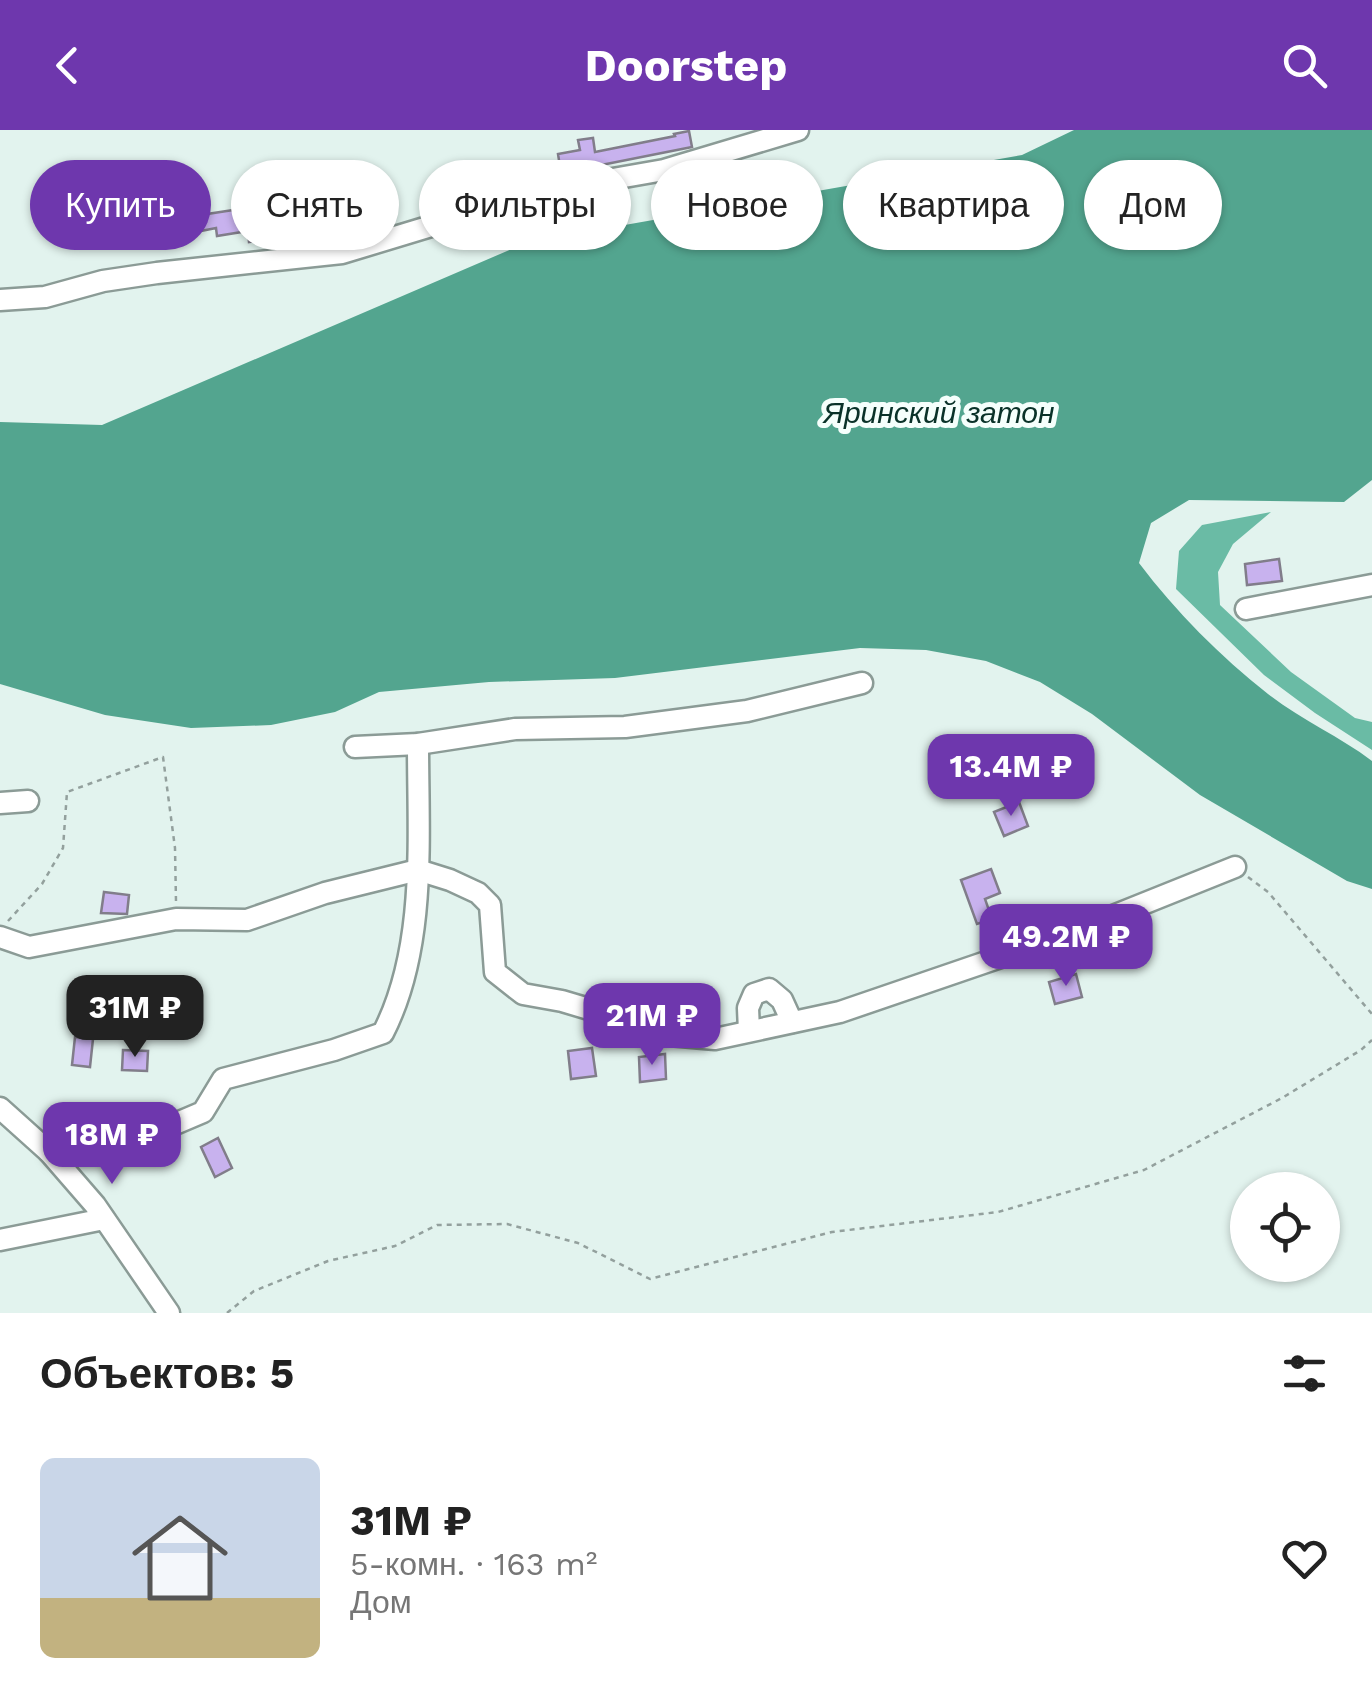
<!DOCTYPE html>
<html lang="ru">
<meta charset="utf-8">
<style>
body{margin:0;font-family:"Work Sans",sans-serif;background:#f6f6f6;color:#222;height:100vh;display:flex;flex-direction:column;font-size:38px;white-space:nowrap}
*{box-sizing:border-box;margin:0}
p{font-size:32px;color:#767676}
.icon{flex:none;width:55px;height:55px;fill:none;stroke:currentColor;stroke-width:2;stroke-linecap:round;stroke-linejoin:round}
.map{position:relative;height:1183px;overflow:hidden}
.side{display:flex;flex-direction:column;background:#fff;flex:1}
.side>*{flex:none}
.hud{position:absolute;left:30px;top:30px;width:1312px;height:90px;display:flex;gap:20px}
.buttons{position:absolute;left:1230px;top:1042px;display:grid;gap:20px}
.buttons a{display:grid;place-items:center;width:110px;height:110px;border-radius:50%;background:#fff;box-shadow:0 2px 8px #0004;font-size:50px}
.price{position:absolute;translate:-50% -85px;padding:0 22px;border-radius:20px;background:#6e37ad;color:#fff;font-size:32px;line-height:65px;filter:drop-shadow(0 2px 5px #0008)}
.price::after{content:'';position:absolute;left:50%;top:60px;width:30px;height:22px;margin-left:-15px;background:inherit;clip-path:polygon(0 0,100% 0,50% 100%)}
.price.selected{background:#222;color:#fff}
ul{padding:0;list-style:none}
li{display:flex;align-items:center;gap:30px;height:250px;padding:0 40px}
li span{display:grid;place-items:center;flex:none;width:280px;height:200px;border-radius:15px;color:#555}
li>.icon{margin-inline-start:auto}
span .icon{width:120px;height:120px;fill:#fffc;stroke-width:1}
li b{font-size:42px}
h2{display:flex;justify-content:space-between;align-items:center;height:120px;padding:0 40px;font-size:42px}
.chip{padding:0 35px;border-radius:45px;background:#fff;box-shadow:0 2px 8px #0004;font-size:35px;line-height:90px}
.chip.selected{background:#6e37ad;color:#fff}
header{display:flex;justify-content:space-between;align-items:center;height:130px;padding:0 40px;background:#6e37ad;color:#fff;font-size:45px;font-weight:700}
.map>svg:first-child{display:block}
.forest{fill:#6abba5}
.water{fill:#53a58f}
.building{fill:#c8b2ee;stroke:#817d8a;stroke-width:2.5}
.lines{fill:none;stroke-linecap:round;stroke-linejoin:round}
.minor-casing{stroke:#8b9b96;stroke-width:25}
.path{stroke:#93a09d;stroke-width:2.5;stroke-dasharray:5 5;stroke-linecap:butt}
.minor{stroke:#fff;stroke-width:20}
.labels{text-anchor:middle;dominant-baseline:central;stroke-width:10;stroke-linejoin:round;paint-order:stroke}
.water-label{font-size:30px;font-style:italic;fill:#0a3229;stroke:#f5fffc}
</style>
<header><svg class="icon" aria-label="back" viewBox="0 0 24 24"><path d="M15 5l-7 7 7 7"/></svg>Doorstep<svg class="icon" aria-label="search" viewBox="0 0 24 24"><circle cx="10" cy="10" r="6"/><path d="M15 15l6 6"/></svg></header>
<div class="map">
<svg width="1372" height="1183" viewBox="0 0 1372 1183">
<rect width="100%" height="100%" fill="#e2f3ee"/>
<path class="forest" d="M1271 382 1233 414 1218 442 1220 475 1291 542 1355 588 1372 592V620L1315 583 1264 545 1176 459 1179 421 1202 395Z"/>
<path class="water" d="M1074 0H1372V350L1344 372 1189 370 1151 393 1139 433C1176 482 1220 526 1268 564 1301 590 1339 606 1372 631V759L1347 751 1200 665 1092 584 1040 552 986 531 926 520 860 518 615 548 489 552 379 562 335 582 271 595 191 598 105 585 0 554V292L102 295 528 112 1022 25Z"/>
<g class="building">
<path d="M689 1 692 17 561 43 558 24 580 20 578 10 593 8 595 22 675 6 674 4Z"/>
<path d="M528 33 534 48 495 62 488 46 502 40 503 43Z"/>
<path d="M175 61 182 86 163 91 155 66Z"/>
<path d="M259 76 264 110 249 112 248 101 217 106 216 98 196 102 192 82 206 79 207 84Z"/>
<path d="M1279 429 1282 451 1247 455 1245 434Z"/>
<path d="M1019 672 1028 696 1004 706 994 682Z"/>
<path d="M991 739 1000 763 985 769 992 789 977 794 961 750Z"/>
<path d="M104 762 129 765 127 784 101 783Z"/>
<path d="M1076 844 1082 867 1055 874 1049 852Z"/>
<path d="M75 907 93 909 90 937 72 935Z"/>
<path d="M592 918 596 946 571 949 568 921Z"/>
<path d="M123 920 148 921 147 941 122 940Z"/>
<path d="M665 924 666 949 640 952 639 927Z"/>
<path d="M218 1008 232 1038 215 1047 201 1017Z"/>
</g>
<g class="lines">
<g class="minor-casing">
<g id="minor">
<path d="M0 170 45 167 103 151 157 143 342 123 550 60 664 40 798 0"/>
<path d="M1246 479 1372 455"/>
<path d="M355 617 418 614 515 599 625 597 747 581 862 553"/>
<path d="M0 673 28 671"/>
<path d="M0 807 29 817 176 789 247 790 325 763 418 740 450 750 478 763 490 775 495 842 523 864 562 871 599 882 646 903 715 909 840 882 1068 804 1235 737"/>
<path d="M749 901 748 878 754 864 769 859 782 870 792 892"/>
<path d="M0 978 49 1022 95 1075 169 1183"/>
<path d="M49 1022 95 1005 163 999 203 982 223 949 334 920 383 903C427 817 418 709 418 614"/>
<path d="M0 1110 104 1089"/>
</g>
</g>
<g class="path">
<path d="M1248 747 1268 762 1372 884"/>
<path d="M8 791 42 754 63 718 67 662 163 627 175 718 176 772"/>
<path d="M227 1183 254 1161 328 1131 395 1116 437 1095 507 1094 578 1113 650 1149 832 1102 998 1082 1144 1040 1282 968 1361 920 1372 910"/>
</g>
<use href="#minor" class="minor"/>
</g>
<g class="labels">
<g class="water-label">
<text x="939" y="282">Яринский затон</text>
</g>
</g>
</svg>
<div class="buttons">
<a><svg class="icon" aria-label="locate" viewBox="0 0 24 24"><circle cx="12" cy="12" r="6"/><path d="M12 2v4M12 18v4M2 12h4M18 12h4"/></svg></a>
</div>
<b class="price" style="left:1011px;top:689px">13.4M ₽</b>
<b class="price" style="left:1066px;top:859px">49.2M ₽</b>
<b class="price selected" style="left:135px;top:930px">31M ₽</b>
<b class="price" style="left:652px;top:938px">21M ₽</b>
<b class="price" style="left:112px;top:1057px">18M ₽</b>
<div class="hud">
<a class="chip selected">Купить</a>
<a class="chip">Снять</a>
<a class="chip">Фильтры</a>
<a class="chip">Новое</a>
<a class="chip">Квартира</a>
<a class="chip">Дом</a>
</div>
</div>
<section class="side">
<h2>Объектов: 5<svg class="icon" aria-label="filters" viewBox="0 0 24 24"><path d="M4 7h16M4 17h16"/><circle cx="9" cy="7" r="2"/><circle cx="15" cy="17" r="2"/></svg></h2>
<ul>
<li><span style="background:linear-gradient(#c9d6e8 70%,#c2b280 0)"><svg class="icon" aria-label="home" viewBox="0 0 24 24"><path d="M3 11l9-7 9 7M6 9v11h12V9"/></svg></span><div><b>31M ₽</b><p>5-комн. · 163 m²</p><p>Дом</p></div><svg class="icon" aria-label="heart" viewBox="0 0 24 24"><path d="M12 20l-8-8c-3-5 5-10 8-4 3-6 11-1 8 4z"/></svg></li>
</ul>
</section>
